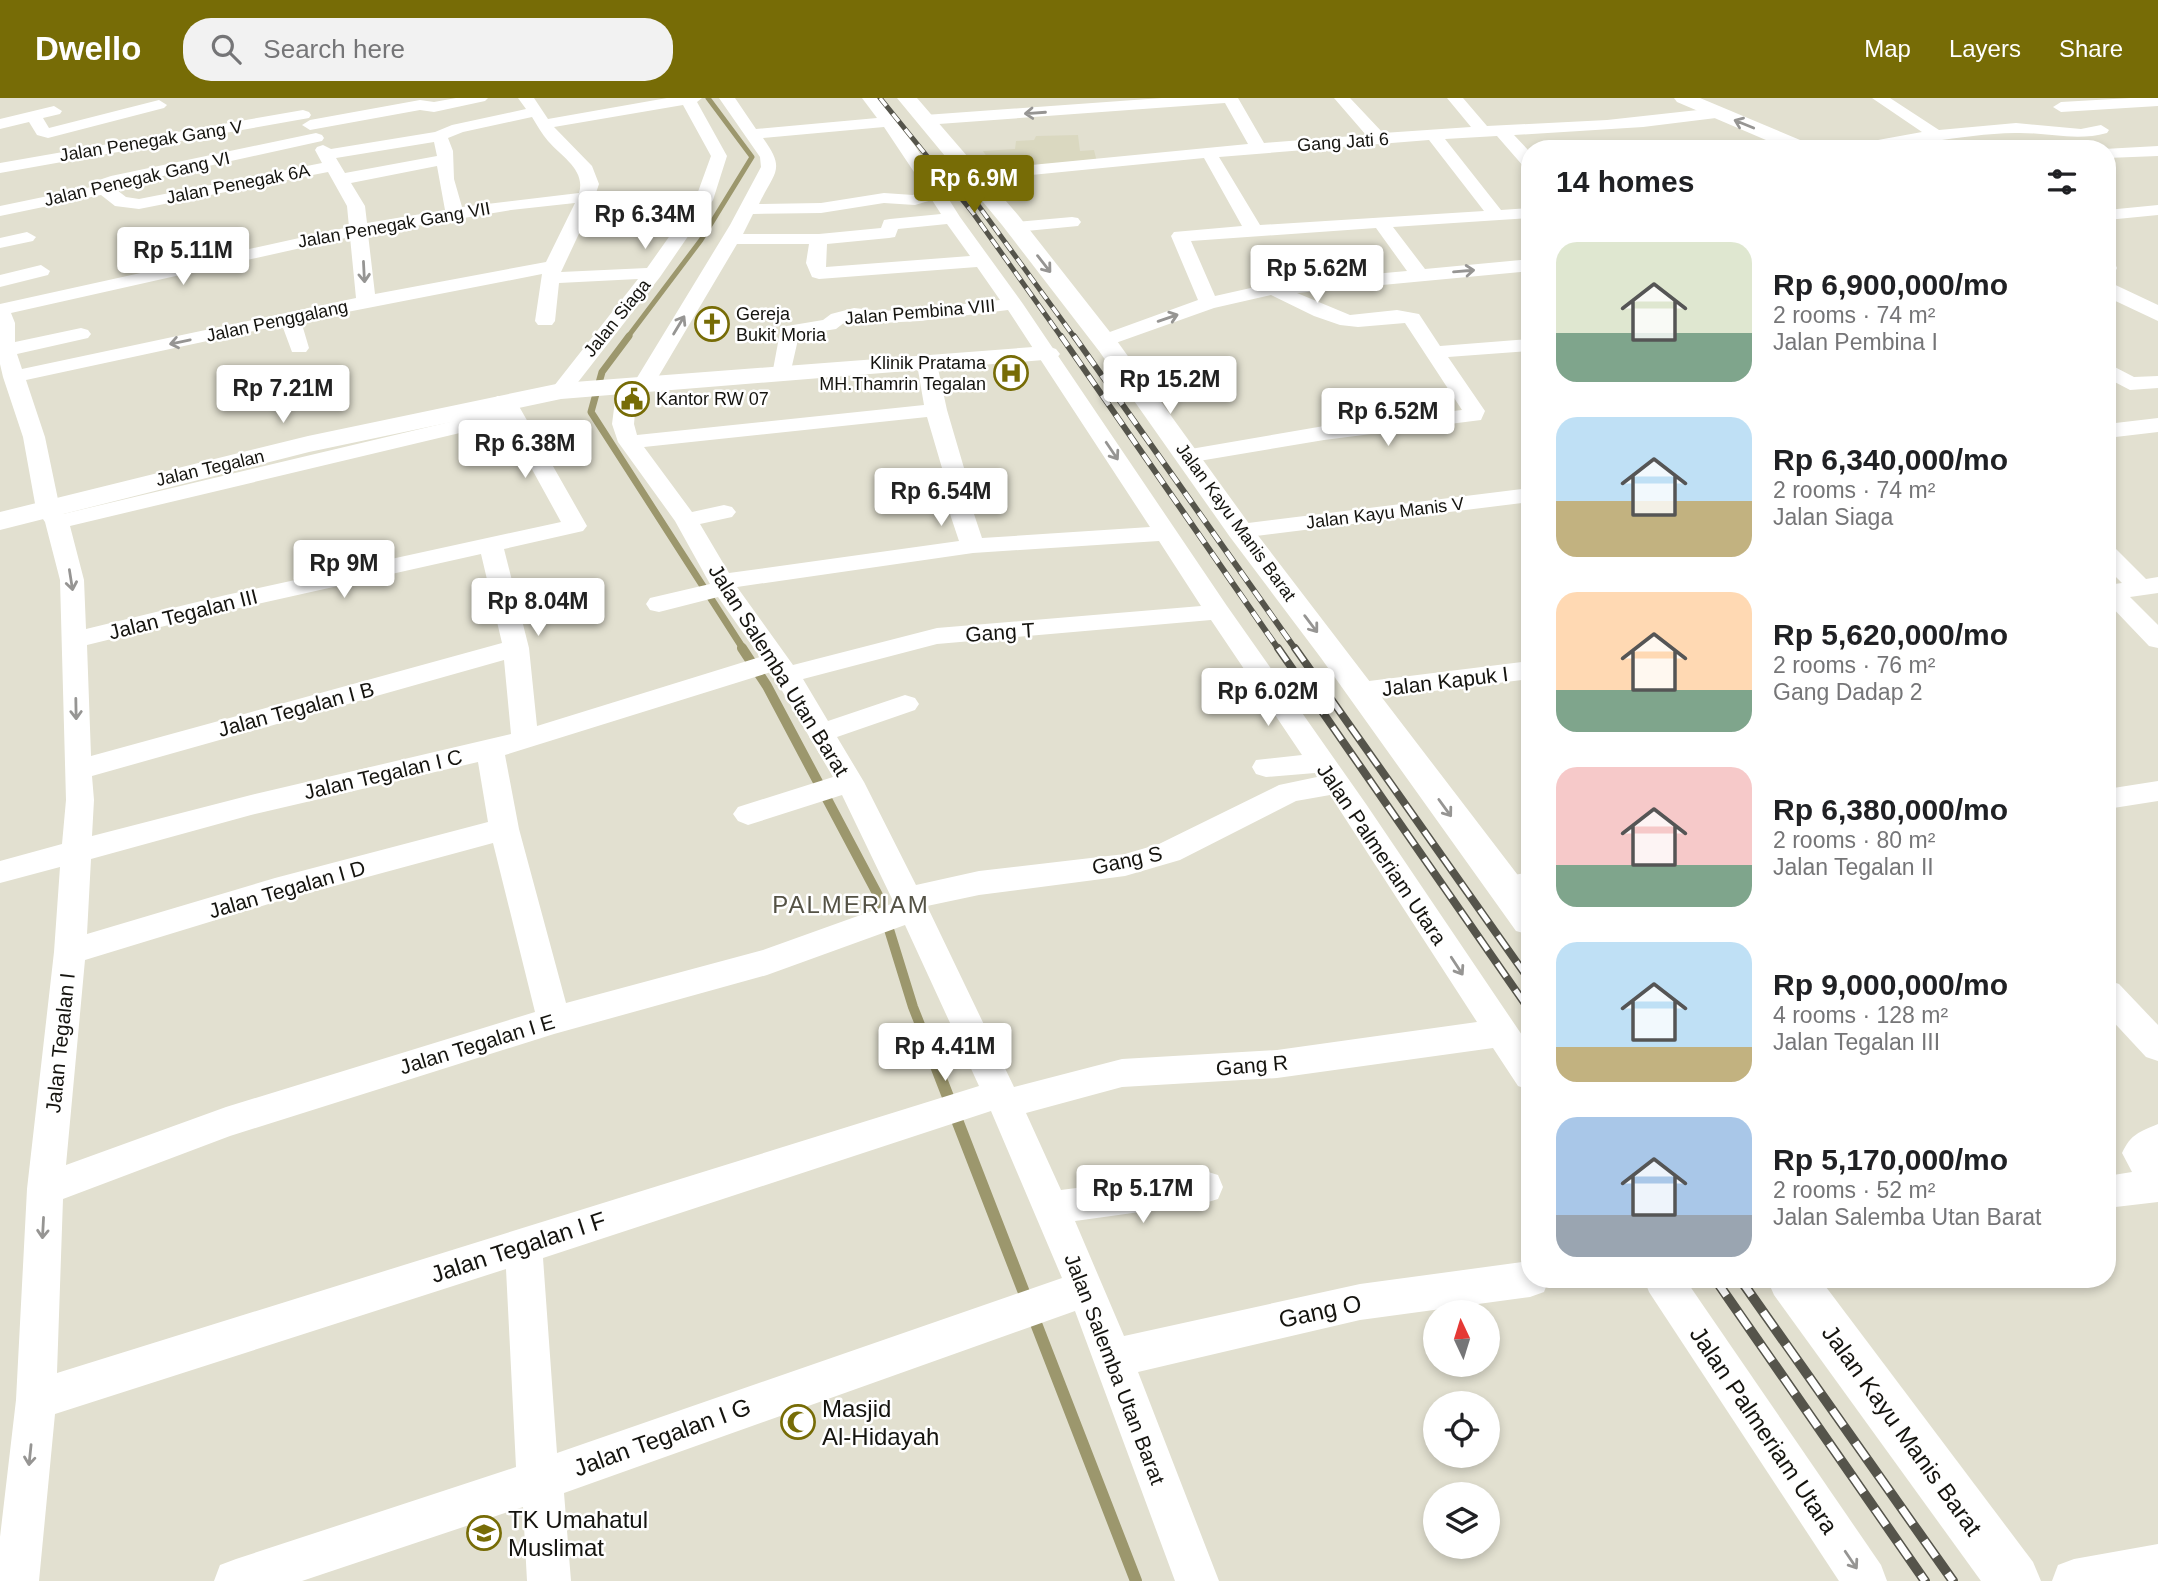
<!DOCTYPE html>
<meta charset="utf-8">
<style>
body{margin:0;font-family:Helvetica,sans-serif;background:#f2f2f2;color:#202124;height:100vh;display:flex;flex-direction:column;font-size:26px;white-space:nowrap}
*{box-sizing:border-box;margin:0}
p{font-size:23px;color:#757577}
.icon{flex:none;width:38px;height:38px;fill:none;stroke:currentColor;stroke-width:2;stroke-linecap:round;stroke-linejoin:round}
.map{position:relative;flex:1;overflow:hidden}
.side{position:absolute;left:1521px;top:42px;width:595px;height:1148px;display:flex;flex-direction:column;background:#fff;border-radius:28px;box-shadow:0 4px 10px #0003}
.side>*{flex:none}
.needle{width:46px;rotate:356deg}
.fabs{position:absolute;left:1423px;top:1202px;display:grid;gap:14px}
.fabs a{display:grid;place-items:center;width:77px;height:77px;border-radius:50%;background:#fff;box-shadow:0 4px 10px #0003;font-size:35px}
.price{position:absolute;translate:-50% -60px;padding:0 16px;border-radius:7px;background:#fff;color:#222;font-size:23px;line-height:46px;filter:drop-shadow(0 2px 4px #0008)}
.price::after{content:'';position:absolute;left:50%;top:42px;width:21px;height:16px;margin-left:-10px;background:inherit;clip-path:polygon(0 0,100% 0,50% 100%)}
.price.active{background:#776c06;color:#fff}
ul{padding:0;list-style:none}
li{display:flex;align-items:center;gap:21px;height:175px;padding:0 35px}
li span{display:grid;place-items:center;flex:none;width:196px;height:140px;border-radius:21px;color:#555}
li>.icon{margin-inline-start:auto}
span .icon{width:84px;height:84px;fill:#fffc;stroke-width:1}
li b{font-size:30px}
h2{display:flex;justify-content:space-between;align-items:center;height:84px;padding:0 35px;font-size:30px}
header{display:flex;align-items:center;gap:42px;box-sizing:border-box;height:98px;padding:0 35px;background:#776c06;color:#fff}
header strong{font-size:33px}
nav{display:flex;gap:38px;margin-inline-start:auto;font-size:24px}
.search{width:490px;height:63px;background:#f2f2f2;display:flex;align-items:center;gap:18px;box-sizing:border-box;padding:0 24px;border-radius:28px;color:#757577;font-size:26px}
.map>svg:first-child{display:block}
.built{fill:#dad8c0}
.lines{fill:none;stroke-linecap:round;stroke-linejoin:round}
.stream-far3{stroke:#9c976d;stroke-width:5}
.stream-far2{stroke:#9c976d;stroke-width:7}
.stream-far1{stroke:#9c976d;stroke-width:10}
.stream{stroke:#9c976d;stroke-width:12}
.minor{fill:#fff;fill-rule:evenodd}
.tertiary{fill:#fff;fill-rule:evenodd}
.rail-far3-casing{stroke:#55544b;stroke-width:5}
.rail-far2-casing{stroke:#55544b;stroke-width:6}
.rail-far1-casing{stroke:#55544b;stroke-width:8}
.rail-casing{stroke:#55544b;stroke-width:10}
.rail-far3{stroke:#fff;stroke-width:3.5;stroke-dasharray:10;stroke-linecap:butt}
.rail-far2{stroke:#fff;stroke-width:4.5;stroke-dasharray:12;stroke-linecap:butt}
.rail-far1{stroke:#fff;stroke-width:5;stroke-dasharray:16;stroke-linecap:butt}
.rail{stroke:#fff;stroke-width:7;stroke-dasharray:20;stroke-linecap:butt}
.oneway{stroke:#969593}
.labels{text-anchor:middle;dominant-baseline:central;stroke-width:5;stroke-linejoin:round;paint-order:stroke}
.far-street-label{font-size:18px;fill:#15140f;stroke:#fff}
.far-poi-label{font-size:18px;fill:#15140f;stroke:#fff;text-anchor:start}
.street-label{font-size:21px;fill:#15140f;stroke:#fff}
.quarter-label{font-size:24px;letter-spacing:2px;fill:#545245;stroke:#fff}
.near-street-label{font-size:24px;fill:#15140f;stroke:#fff}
.near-poi-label{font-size:24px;fill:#15140f;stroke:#fff;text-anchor:start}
</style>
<header>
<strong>Dwello</strong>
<div class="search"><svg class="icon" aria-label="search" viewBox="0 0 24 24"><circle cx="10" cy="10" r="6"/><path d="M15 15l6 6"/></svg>Search here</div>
<nav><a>Map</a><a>Layers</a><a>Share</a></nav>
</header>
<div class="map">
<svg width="2158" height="1483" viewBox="0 0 2158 1483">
<rect width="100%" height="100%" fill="#e2e0d0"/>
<path class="built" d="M1078 37 1080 53 1094 52 1097 64 996 72 983 53 1015 51 1016 43 1034 42 1036 38Z"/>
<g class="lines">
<path class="stream-far3" d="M627 240 701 142 752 59 708 0"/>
<path class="stream-far2" d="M629 238 602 274 591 314 744 552"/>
<path class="stream-far1" d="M742 550 767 588 879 799 913 909 932 957"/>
<path class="stream" d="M931 955 1136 1483"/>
<g class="minor">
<path d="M456 0H488L485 3 434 14 420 12 310 32 302 27 310 22 420 2 434 4Z"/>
<path d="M518 0H534L548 21 667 0H702L697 4 727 58 713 102 660 179 568 297H554L550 293 638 181 559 185 555 223 552 227H538L535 223 542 176 301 223 309 250 306 254H292L282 227 26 282 45 339 60 411 63 416 500 312 494 303 497 298H513L516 303 587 428 583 433 504 451 529 550 537 628 760 559 718 499 659 514 650 512 646 506 650 500 710 486 675 423 618 344 612 326 617 287 620 283 627 281 635 283 730 127 761 69 760 59 719 0H735L756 31 877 20 862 0H878L915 48 960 119 1023 206 1227 508 1366 706 1530 949V992L1518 988 1493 950 1277 980 1122 989 1026 1015 1061 1092 1205 1073 1218 1077 1223 1089 1218 1101 1205 1105 1075 1123 1124 1238 1360 1186 1530 1163V1181H1549L1544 1194 1530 1199 1360 1222 1138 1274 1219 1483H1175L1075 1213 564 1395 571 1483H527L523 1409 302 1483H214L220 1467 236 1461 516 1369 506 1171 55 1316 39 1483H0V1439L16 1302 27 1091 54 854 60 769 0 785V763L62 746 66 702 60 482 45 424 36 411 23 339 3 279 0 266V206L349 129 347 108 328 74 139 111 115 108 101 97 0 118V108L96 88 99 82 111 78 316 35 322 37 324 40 322 43 113 89 126 99 139 101 322 65 315 52 317 49 323 47 331 51 435 34 452 27 526 11ZM683 7 711 58 695 102 647 170 561 174 591 110 599 86 592 68 554 29ZM532 19C537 27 542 36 548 43 562 59 586 72 579 95L462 109 454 81 453 53 448 40 463 34ZM884 29 926 92 913 97 884 95 821 105 759 106C775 73 786 72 763 40ZM434 44 437 58 345 75 336 60ZM437 68 445 112 367 125 365 108 351 85ZM932 102 941 116 890 121 884 122 881 130 819 136H743L753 116 821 115 884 105 915 107ZM575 105 546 164 375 196 368 136 511 112ZM947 126 970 158 826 169 827 146 889 140 895 139 898 131ZM350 139 356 200 22 271 17 256 88 240 91 236 88 232 81 230 15 244V225L11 215ZM737 146H809L806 165 812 179 819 181 977 169 1000 202 920 211 881 213 854 210 831 216 823 222 787 228 780 234 772 277 775 281H789L799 237 836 231 845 224 854 222 881 225 920 223 1008 212 1150 429 982 440 972 410 969 387 947 312 937 266 934 262H920L917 266 924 307 637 337 634 326 637 291 651 290 654 286ZM927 319 947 387 948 410 959 443 729 475 700 426 732 419 736 414 732 409 724 407 692 414 644 349ZM506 324 561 424 226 497 86 531 84 482 70 428ZM1159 443 1201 508 937 530 793 567 737 489 973 455ZM481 456 502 545 91 658 87 547 226 513ZM1211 522 1302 657 1256 662 1252 669 1256 676 1266 679 1315 675 1317 679 1279 687 1159 746 1125 756 979 773 916 787 864 684 837 639 915 612 919 606 915 600 905 597 828 623 803 581 937 546ZM504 562 511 636 251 697 92 738 94 702 92 678ZM771 574 833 679 738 709 733 716 738 723 748 727 842 697 894 805 763 852 566 905 519 731 505 657ZM478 664 488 724 275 780 87 836 91 761 251 717ZM1330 697 1477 924 1277 952 1122 961 1014 989 927 808 979 797 1125 778 1180 762 1296 703ZM493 745 535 914 226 1009 66 1067 85 862 275 804ZM905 827 979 988 57 1275 63 1101 230 1038 554 936 767 877ZM991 1013 1062 1180 557 1355 543 1160Z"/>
<path d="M1162 0H1238L1264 45 1366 37 1334 0H1350L1383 35 1471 29 1447 0H1463L1487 28 1607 22 1716 10 1724 15 1716 20 1643 29 1514 37 1530 54V70L1524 69 1497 38 1445 41 1501 112 1530 110V120L1393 129 1425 171 1530 161V173L1297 195 1350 217 1397 212 1419 216 1440 248 1530 241V253L1448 259 1485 313 1481 322 1324 342 1187 365 1179 363 1176 358 1179 353 1324 328 1462 312 1405 225 1358 229 1340 227 1314 218 1271 197 1214 210 1110 247H1096L1093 243 1096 239 1198 202 1171 138 1174 134 1242 128 1204 60 971 83 963 78 971 73 1248 46 1225 5 925 27 917 22 925 17ZM1429 42 1484 113 1260 127 1219 59ZM1376 130 1407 173 1273 185 1215 198 1191 143Z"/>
<path d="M1872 0H1890L1939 32 2016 25 2081 31 2101 27 2109 32 2107 35C2075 44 2047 34 2015 35 1959 36 1904 51 1848 51L1856 46 1922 34Z"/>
<path d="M2131 0H2158V8L2061 14 2053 9 2061 4Z"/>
<path d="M159 2 167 7 164 10 48 40 37 37 29 24 0 31V21L54 8 62 13 60 16 43 20 49 30Z"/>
<path d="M303 12 309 14 311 17 309 20 0 75V65Z"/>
<path d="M2158 48V58L2107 60V51H2104Z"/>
<path d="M2158 107V117L2107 122V112Z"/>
<path d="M1072 119 1078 120 1081 124 1078 128 1016 134 1007 129 1016 124Z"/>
<path d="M27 134 36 139 33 143 0 150V140Z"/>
<path d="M2107 164 2115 166 2117 170 2115 174 2107 176Z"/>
<path d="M41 167 50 173 48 177 0 189V177Z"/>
<path d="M2107 265 2134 279 2158 278V290L2130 292 2107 280Z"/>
<path d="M1188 287 1195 289 1199 293 1195 297 1145 306 1138 304 1134 300 1138 296Z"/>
<path d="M2158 320V334L2107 340V326Z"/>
<path d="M1530 390V404L1240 440 1232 438 1228 433 1232 428 1240 426Z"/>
<path d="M2107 449 2116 451 2146 481 2158 479V495L2130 499 2158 527V550L2149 548 2107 504V487L2122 485 2107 470Z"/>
<path d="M1530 563V581L1361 602 1351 599 1348 593 1351 587 1361 584Z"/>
<path d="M2158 683V703L2107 711V691Z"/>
<path d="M1530 774V797L1505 801 1494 797 1490 789 1494 781Z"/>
<path d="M2107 882 2119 886 2158 927V963L2146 959 2107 917Z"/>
<path d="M2158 1026V1104L2107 1110V1078L2132 1074 2122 1055C2131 1036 2139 1034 2158 1026Z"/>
<path d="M1644 1181H1685L1881 1467 1887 1483H1839L1649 1194Z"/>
<path d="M2158 1446V1483H2052L2058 1467 2074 1461Z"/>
</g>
<g class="tertiary">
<path d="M897 0H917L1018 117 1117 243 1250 427 1530 793V837L1516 833 1321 560 1230 439 1099 253 1002 127Z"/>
<path d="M1674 0H1700L1812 47 1815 51H1787L1677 4Z"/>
<path d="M2107 183 2158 207V223L2107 199Z"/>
<path d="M1047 248 1056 251 1060 256 1056 261 561 301 309 354 0 432V414L308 338 561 285Z"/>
<path d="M1767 1181H1820L2033 1464 2041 1483H1981L1774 1197Z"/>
</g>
<g class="rail-far3-casing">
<g id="rail-far3">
<path d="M880 0 973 115 1062 240"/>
<path d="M970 96 1075 240"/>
</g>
</g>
<g class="rail-far2-casing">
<g id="rail-far2">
<path d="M1061 238 1279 552"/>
<path d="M1074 238 1296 552"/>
</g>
</g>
<g class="rail-far1-casing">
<g id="rail-far1">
<path d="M1278 550 1530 913"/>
<path d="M1295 550 1530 883"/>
</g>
</g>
<g class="rail-casing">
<g id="rail">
<path d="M1715 1181 1925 1483"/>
<path d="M1740 1181 1953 1483"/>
</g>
</g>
<use href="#rail-far3" class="rail-far3"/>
<use href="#rail-far2" class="rail-far2"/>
<use href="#rail-far1" class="rail-far1"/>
<use href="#rail" class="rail"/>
</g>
<defs><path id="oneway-shaft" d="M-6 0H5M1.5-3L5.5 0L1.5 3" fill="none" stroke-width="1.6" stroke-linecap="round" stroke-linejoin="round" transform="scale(1.75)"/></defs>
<g class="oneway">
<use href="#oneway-shaft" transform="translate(1035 15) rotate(176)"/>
<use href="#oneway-shaft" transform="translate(1744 26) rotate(-158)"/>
<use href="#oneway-shaft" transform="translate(1044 166) rotate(52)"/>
<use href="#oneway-shaft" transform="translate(1464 173) rotate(-5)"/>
<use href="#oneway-shaft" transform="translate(364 174) rotate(87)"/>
<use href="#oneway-shaft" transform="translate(1168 220) rotate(-19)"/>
<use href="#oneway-shaft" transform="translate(679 227) rotate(-59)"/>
<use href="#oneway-shaft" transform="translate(180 244) rotate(168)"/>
<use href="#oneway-shaft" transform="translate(1112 353) rotate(56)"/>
<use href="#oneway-shaft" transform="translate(71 482) rotate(81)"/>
<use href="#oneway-shaft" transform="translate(1311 526) rotate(53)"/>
<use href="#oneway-shaft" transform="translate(76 611) rotate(89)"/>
<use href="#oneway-shaft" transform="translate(1445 710) rotate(54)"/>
<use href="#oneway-shaft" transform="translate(1457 868) rotate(57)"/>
<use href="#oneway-shaft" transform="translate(43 1130) rotate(93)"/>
<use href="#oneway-shaft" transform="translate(30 1357) rotate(96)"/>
<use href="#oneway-shaft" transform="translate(1851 1462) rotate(56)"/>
</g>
<defs>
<g id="church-ring" transform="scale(1.75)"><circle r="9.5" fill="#fff" stroke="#776c06" stroke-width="1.5"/><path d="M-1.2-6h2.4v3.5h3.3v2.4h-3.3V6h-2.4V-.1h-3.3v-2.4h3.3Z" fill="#776c06"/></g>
<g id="hospital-ring" transform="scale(1.75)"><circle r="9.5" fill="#fff" stroke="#776c06" stroke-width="1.5"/><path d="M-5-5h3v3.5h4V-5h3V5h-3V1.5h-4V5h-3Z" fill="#776c06"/></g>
<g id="civic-ring" transform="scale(1.75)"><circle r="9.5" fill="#fff" stroke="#776c06" stroke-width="1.5"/><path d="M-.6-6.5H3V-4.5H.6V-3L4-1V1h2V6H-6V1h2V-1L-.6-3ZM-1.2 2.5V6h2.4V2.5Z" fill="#776c06"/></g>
<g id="mosque-ring" transform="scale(1.75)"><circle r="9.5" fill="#fff" stroke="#776c06" stroke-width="1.5"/><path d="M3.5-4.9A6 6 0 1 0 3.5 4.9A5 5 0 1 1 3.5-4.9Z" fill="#776c06"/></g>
<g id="school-ring" transform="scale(1.75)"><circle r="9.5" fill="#fff" stroke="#776c06" stroke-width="1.5"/><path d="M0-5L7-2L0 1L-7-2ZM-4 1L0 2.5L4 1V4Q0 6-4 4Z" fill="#776c06"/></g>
</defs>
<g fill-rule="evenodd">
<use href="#church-ring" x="712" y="226"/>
<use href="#hospital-ring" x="1011" y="275"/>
<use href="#civic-ring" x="632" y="301"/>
<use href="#mosque-ring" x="798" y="1324"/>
<use href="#school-ring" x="484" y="1435"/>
</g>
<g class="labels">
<g class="far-street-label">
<text transform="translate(151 43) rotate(-9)">Jalan Penegak Gang V</text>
<text transform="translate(1343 44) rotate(-4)">Gang Jati 6</text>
<text transform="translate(137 81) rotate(-13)">Jalan Penegak Gang VI</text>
<text transform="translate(238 86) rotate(-11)">Jalan Penegak 6A</text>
<text transform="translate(394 127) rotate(-10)">Jalan Penegak Gang VII</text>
<text transform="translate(920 214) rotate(-5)">Jalan Pembina VIII</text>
<text transform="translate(617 220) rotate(-51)">Jalan Siaga</text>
<text transform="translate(277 223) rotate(-12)">Jalan Penggalang</text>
<text transform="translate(210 370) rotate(-13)">Jalan Tegalan</text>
<text transform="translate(1385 415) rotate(-7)">Jalan Kayu Manis V</text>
<text transform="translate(1236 424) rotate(54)">Jalan Kayu Manis Barat</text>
</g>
<g class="far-poi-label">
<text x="736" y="216">Gereja<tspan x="736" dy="21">Bukit Moria</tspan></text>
<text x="986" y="265" text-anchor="end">Klinik Pratama<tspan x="986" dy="21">MH.Thamrin Tegalan</tspan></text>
<text x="656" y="301">Kantor RW 07</text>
</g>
<g class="street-label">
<text transform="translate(183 516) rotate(-14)">Jalan Tegalan III</text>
<text transform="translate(1000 534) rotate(-4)">Gang T</text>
<text transform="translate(779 572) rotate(58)">Jalan Salemba Utan Barat</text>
<text transform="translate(1445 583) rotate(-7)">Jalan Kapuk I</text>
<text transform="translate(296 611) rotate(-15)">Jalan Tegalan I B</text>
<text transform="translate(383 676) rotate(-13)">Jalan Tegalan I C</text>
<text transform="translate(1382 756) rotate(56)">Jalan Palmeriam Utara</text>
<text transform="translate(1127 762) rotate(-12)">Gang S</text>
<text transform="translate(287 791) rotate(-16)">Jalan Tegalan I D</text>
<text transform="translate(60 945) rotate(-84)">Jalan Tegalan I</text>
<text transform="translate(477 946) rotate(-17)">Jalan Tegalan I E</text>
<text transform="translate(1252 967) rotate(-5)">Gang R</text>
<text transform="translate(1115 1271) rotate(69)">Jalan Salemba Utan Barat</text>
</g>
<g class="quarter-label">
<text x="851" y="806">PALMERIAM</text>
</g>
<g class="near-street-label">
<text transform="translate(518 1149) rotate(-18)">Jalan Tegalan I F</text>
<text transform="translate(1320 1213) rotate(-12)">Gang O</text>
<text transform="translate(1764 1332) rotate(56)">Jalan Palmeriam Utara</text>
<text transform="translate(1902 1332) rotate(54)">Jalan Kayu Manis Barat</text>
<text transform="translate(662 1339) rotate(-20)">Jalan Tegalan I G</text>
</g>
<g class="near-poi-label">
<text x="822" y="1310">Masjid<tspan x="822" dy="28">Al-Hidayah</tspan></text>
<text x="508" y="1421">TK Umahatul<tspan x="508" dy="28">Muslimat</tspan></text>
</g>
</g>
</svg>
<div class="fabs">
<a><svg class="needle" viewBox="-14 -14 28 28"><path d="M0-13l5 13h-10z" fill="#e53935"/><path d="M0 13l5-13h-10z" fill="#757577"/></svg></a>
<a><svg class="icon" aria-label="locate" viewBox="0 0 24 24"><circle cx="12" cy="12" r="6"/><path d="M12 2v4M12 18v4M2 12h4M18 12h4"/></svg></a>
<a><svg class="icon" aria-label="layers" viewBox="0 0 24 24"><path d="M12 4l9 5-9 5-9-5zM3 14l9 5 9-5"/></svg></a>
</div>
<b class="price active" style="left:974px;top:117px">Rp 6.9M</b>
<b class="price" style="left:645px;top:153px">Rp 6.34M</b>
<b class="price" style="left:183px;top:189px">Rp 5.11M</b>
<b class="price" style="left:1317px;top:207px">Rp 5.62M</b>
<b class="price" style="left:1170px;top:318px">Rp 15.2M</b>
<b class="price" style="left:283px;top:327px">Rp 7.21M</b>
<b class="price" style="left:1388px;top:350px">Rp 6.52M</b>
<b class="price" style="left:525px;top:382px">Rp 6.38M</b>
<b class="price" style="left:941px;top:430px">Rp 6.54M</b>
<b class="price" style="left:344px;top:502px">Rp 9M</b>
<b class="price" style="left:538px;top:540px">Rp 8.04M</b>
<b class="price" style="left:1268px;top:630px">Rp 6.02M</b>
<b class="price" style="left:945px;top:985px">Rp 4.41M</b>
<b class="price" style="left:1143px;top:1127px">Rp 5.17M</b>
<section class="side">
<h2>14 homes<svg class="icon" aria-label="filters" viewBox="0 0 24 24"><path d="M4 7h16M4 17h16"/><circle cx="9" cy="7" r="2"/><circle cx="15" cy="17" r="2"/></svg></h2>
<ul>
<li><span style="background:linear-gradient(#dfe7d0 65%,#7fa58c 0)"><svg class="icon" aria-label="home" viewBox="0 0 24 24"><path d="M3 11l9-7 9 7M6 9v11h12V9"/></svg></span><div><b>Rp 6,900,000/mo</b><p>2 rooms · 74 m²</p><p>Jalan Pembina I</p></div></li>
<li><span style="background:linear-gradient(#bfe0f5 60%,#c2b280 0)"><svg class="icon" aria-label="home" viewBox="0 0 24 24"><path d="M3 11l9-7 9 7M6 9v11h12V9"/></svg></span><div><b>Rp 6,340,000/mo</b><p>2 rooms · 74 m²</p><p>Jalan Siaga</p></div></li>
<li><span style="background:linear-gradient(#ffd9b3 70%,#7fa58c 0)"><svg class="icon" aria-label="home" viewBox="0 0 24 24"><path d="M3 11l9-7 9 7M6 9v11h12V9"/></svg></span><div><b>Rp 5,620,000/mo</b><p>2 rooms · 76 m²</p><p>Gang Dadap 2</p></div></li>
<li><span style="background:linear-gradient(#f6c9c9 70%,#7fa58c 0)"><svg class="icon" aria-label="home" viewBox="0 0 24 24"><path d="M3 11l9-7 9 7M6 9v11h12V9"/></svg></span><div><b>Rp 6,380,000/mo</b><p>2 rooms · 80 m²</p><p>Jalan Tegalan II</p></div></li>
<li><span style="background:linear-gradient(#bfe0f5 75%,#c2b280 0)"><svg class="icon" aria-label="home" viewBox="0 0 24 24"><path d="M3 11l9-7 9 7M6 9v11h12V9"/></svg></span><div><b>Rp 9,000,000/mo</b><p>4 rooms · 128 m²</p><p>Jalan Tegalan III</p></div></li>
<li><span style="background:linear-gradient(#a9c7e8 70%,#9aa5b1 0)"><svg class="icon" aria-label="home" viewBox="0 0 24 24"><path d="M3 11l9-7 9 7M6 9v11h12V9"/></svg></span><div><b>Rp 5,170,000/mo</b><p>2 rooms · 52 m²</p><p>Jalan Salemba Utan Barat</p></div></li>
</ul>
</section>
</div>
